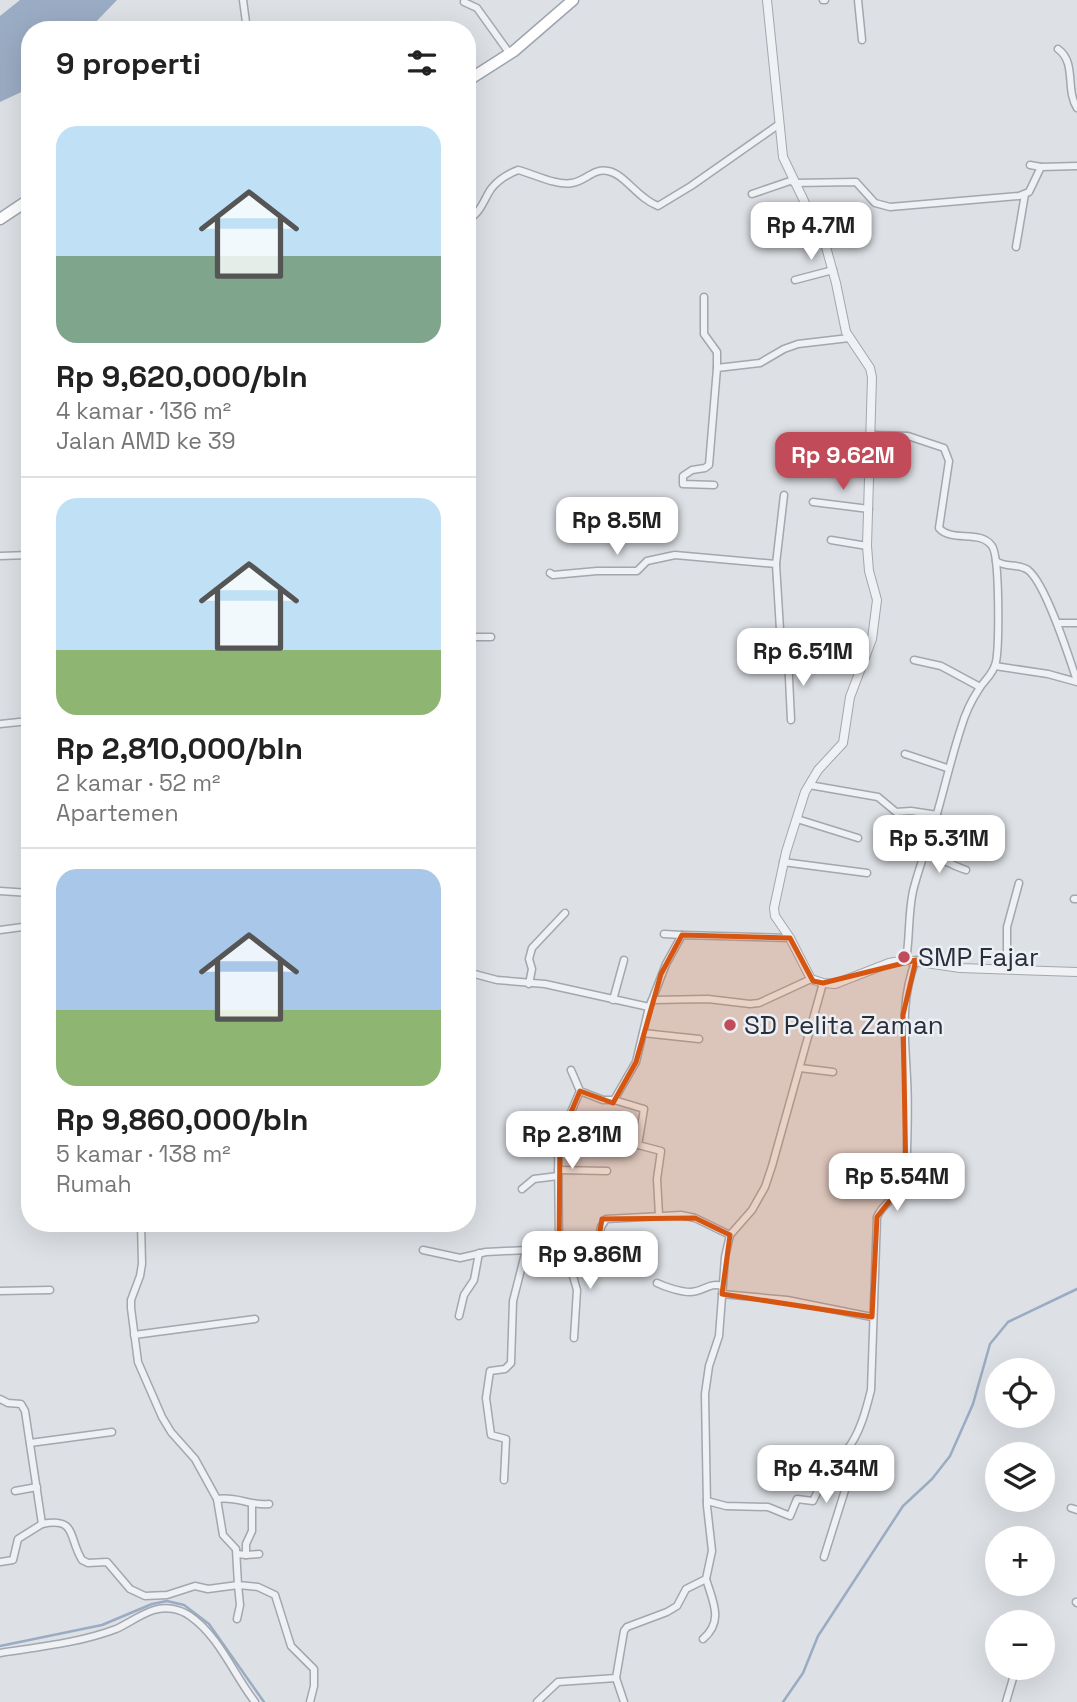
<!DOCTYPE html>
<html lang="id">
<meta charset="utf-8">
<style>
body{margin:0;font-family:"Space Grotesk",sans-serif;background:#f6f6f6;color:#222;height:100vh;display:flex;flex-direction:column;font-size:26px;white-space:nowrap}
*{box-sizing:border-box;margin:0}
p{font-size:23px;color:#767676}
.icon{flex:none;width:38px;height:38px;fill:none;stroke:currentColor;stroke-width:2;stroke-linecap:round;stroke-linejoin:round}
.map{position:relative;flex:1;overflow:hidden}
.sheet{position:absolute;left:21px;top:21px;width:455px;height:1211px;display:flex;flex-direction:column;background:#fff;border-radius:28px;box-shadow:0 7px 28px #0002}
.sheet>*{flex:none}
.fabs{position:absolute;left:985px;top:1358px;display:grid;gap:14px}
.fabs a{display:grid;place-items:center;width:70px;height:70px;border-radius:50%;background:#fff;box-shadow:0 7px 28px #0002;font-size:35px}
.price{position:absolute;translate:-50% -60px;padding:0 16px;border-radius:14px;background:#fff;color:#222;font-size:23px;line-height:46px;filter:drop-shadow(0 2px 4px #0008)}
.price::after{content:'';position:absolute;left:50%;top:42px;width:21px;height:16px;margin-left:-10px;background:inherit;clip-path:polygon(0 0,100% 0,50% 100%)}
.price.active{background:#c14b58;color:#fff}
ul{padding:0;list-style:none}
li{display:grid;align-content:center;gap:14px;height:371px;padding:0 35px}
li+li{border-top:2px solid #e0e0e0}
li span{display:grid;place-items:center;height:217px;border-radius:21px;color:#555}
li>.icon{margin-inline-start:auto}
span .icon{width:126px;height:126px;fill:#fffc;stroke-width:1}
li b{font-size:30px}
h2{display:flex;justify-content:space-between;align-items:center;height:84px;padding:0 35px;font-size:30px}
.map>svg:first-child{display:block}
.water{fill:#9aacc3}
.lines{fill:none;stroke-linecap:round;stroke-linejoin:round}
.stream{stroke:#9aacc3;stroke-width:2.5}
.minor-casing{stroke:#a3a7ae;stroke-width:9}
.tertiary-casing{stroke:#a3a7ae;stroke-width:10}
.primary-casing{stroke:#9da4b0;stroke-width:13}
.minor{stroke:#eff1f4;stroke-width:6}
.tertiary{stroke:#eff1f4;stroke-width:8}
.primary{stroke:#fff;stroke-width:10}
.marked{fill:#d55511;fill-opacity:0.2;stroke:#d55511;stroke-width:5;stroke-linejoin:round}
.poi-dot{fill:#c14b58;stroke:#eceff3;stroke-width:2.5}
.labels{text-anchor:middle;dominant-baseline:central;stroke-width:5;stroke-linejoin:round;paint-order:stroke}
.poi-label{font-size:26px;fill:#282e3a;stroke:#eceff3;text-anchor:start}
</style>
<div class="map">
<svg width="1077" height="1702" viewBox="0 0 1077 1702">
<rect width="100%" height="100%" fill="#dde0e5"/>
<path class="water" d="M20 0H117L88 30H30V88L0 102V16Z"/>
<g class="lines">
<g class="stream">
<path d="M0 1646 102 1625 152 1604 167 1601 184 1605 209 1624 264 1702"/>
<path d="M783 1702 803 1673 818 1636 903 1506 932 1479 950 1456 973 1404 990 1344 1008 1322 1077 1289"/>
</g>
<g class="minor-casing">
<g id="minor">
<path d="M243 0 247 30"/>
<path d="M823 0H825"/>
<path d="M858 0 862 40"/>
<path d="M464 2 477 8 510 54"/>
<path d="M1058 49C1077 63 1065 89 1077 108"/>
<path d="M1030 165 1041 167"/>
<path d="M794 183 856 182 875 203 890 207 1019 196 1029 192 1041 167 1077 166"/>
<path d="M752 194 793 180"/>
<path d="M467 220C481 213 483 201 491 189 498 180 508 174 518 170 534 174 556 186 572 183 586 181 593 168 608 171 625 174 637 198 658 206L691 186 778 125"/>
<path d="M1016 247 1025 194"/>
<path d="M795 280 833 270"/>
<path d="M704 297V334L717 352V368"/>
<path d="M871 435 908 436 944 448 949 461 939 528C952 543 980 529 992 546 1000 557 999 646 996 662 993 675 985 679 979 689 971 701 965 714 961 728 952 755 946 782 938 810 931 837 920 863 913 891 908 914 910 937 906 960"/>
<path d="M714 485 683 484V476L692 470 705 468 709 465 717 368 760 363 784 349 798 344 849 338"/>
<path d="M813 502 869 509"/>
<path d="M831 540 867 546"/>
<path d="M0 556 30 555"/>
<path d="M996 561C1005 568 1018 563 1028 570 1046 584 1069 657 1077 681"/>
<path d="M776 564 784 495"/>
<path d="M550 573 553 575 597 571H637L647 561 675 555 776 564 781 646 788 657 865 656"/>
<path d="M1057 623H1077"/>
<path d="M467 637H491"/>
<path d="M30 656 26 676 30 773"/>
<path d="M788 657 791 720"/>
<path d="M914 660 941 666 980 687"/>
<path d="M995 666 1048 674 1077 682"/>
<path d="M0 724 29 721"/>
<path d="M905 754 947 768"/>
<path d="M809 785 878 797 896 812 911 811 937 815"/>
<path d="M797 819 858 838"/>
<path d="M924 851C939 857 950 865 966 870"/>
<path d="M783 862 867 873"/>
<path d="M0 891 30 893"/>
<path d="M1074 899H1077"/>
<path d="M0 930 30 926"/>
<path d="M664 934 682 935"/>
<path d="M1007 969V927L1019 883"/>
<path d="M467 972 497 980 545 984 649 1007 652 1000 708 999 750 1004 759 1003 811 979"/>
<path d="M529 984 532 969 529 959 532 948 565 913"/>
<path d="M613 1000 624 960"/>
<path d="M652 1000 666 964 682 935 790 938"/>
<path d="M643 1033 699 1039"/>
<path d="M800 1068 833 1072"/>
<path d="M571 1070 580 1091 603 1100H614L636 1062 649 1007"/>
<path d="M614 1100 644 1109 638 1145 661 1151 657 1179 659 1215"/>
<path d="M558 1170 607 1171"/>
<path d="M522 1189 534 1179 558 1176"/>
<path d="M141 1223 142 1264 140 1276 131 1300V1308L138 1362 162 1417 171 1432 195 1459 217 1499 223 1535 236 1549 238 1585 258 1587 275 1595 291 1646 314 1669V1686L310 1702"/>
<path d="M559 1248 558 1149 560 1138 580 1091"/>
<path d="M565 1248 577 1290 574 1338"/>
<path d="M423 1250 460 1258 486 1252 565 1248 566 1239H595L599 1237 601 1227 606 1219 681 1215 695 1218 730 1235"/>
<path d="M657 1283C665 1287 681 1292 690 1292 703 1292 709 1282 722 1286"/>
<path d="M0 1291 50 1290"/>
<path d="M722 1294 787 1300 872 1317"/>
<path d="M459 1316 464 1295 474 1280 479 1253"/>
<path d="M134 1335 255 1319"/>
<path d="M0 1399 8 1403 21 1404 25 1411 42 1524C77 1517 68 1537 82 1560L88 1563 107 1562 130 1589 145 1596 167 1595 195 1586 208 1589 238 1585 240 1605 237 1619"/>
<path d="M30 1443 112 1432"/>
<path d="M504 1480 506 1439 491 1435 486 1398 490 1371 505 1369 511 1363 513 1301 526 1250"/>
<path d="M15 1491 37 1487"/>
<path d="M217 1499C238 1496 249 1506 269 1504"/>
<path d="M707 1501 726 1506 768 1507 790 1516 797 1499 813 1501C819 1489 824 1477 830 1466 834 1458 841 1457 846 1451 860 1434 866 1410 871 1390L877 1217C884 1200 899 1199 906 1180 907 1146 909 1112 907 1078 905 1038 900 999 916 960"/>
<path d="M1071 1508 1077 1510"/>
<path d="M237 1554 246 1555V1544L252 1531V1504"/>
<path d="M246 1555 259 1554"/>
<path d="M824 1557 846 1487 844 1454"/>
<path d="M0 1562 13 1560 18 1539 42 1524"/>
<path d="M1076 1602 1077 1603"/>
<path d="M703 1639C724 1621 713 1602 706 1579"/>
<path d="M0 1653C38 1647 79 1643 116 1629 129 1623 141 1614 154 1610 166 1606 180 1609 190 1616 219 1636 234 1675 255 1702"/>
<path d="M616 1678 624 1702"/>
<path d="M537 1702 558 1682 616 1678 624 1631 627 1627 667 1612 677 1606 686 1589 706 1579 712 1551 707 1506 705 1394 709 1366 719 1336 725 1257 730 1235 752 1210 765 1187 772 1166 823 983"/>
<path d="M1006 1702 1016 1668"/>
</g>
</g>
<g class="tertiary-casing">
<path id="tertiary" d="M767 0 783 157 826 247 836 283 846 332 870 368 872 377 867 546 869 571 877 600 872 639 850 697 843 743 818 770 805 792 786 852 774 908 775 916 790 938 811 979 823 983 835 984 889 963 906 960 960 968 1077 972"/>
</g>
<g class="primary-casing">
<g id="primary">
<path d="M467 81 514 51 573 0"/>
<path d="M0 219 30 199"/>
</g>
</g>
<use href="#minor" class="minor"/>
<use href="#tertiary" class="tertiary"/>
<use href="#primary" class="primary"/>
</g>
<path class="marked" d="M682 935 790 938 813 981 823 983 916 960 903 1015 906 1180 877 1217 872 1317 722 1294 730 1235 695 1218 602 1219 599 1237 566 1239 565 1248H559L560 1138 580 1091 613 1103 636 1062 661 974Z"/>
<g class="poi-dot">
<circle cx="904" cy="957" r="7"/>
<circle cx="730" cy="1025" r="7"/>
</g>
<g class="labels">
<g class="poi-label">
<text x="918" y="957">SMP Fajar</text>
<text x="744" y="1025">SD Pelita Zaman</text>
</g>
</g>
</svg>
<div class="fabs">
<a><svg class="icon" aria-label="locate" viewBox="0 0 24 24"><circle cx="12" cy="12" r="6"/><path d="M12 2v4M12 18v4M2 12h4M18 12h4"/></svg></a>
<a><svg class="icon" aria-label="layers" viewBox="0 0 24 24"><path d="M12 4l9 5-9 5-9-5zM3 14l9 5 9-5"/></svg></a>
<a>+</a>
<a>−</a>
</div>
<b class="price" style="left:811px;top:262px">Rp 4.7M</b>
<b class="price active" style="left:843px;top:492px">Rp 9.62M</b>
<b class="price" style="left:617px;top:557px">Rp 8.5M</b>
<b class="price" style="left:803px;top:688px">Rp 6.51M</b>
<b class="price" style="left:939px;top:875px">Rp 5.31M</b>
<b class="price" style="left:572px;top:1171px">Rp 2.81M</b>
<b class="price" style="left:897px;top:1213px">Rp 5.54M</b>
<b class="price" style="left:590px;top:1291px">Rp 9.86M</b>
<b class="price" style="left:826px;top:1505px">Rp 4.34M</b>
<section class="sheet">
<h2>9 properti<svg class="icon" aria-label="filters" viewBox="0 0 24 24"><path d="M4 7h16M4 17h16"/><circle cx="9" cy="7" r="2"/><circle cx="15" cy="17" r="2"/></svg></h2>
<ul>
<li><span style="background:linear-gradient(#bfe0f5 60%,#7fa58c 0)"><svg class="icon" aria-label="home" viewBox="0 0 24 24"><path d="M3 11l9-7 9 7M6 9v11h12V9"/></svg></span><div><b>Rp 9,620,000/bln</b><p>4 kamar · 136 m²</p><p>Jalan AMD ke 39</p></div></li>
<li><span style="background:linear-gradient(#bfe0f5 70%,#8fb573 0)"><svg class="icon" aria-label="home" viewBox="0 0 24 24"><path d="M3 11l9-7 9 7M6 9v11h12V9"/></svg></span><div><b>Rp 2,810,000/bln</b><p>2 kamar · 52 m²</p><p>Apartemen</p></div></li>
<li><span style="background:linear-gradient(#a9c7e8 65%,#8fb573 0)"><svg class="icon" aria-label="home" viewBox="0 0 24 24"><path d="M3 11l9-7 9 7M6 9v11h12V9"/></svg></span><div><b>Rp 9,860,000/bln</b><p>5 kamar · 138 m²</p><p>Rumah</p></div></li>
</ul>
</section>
</div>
